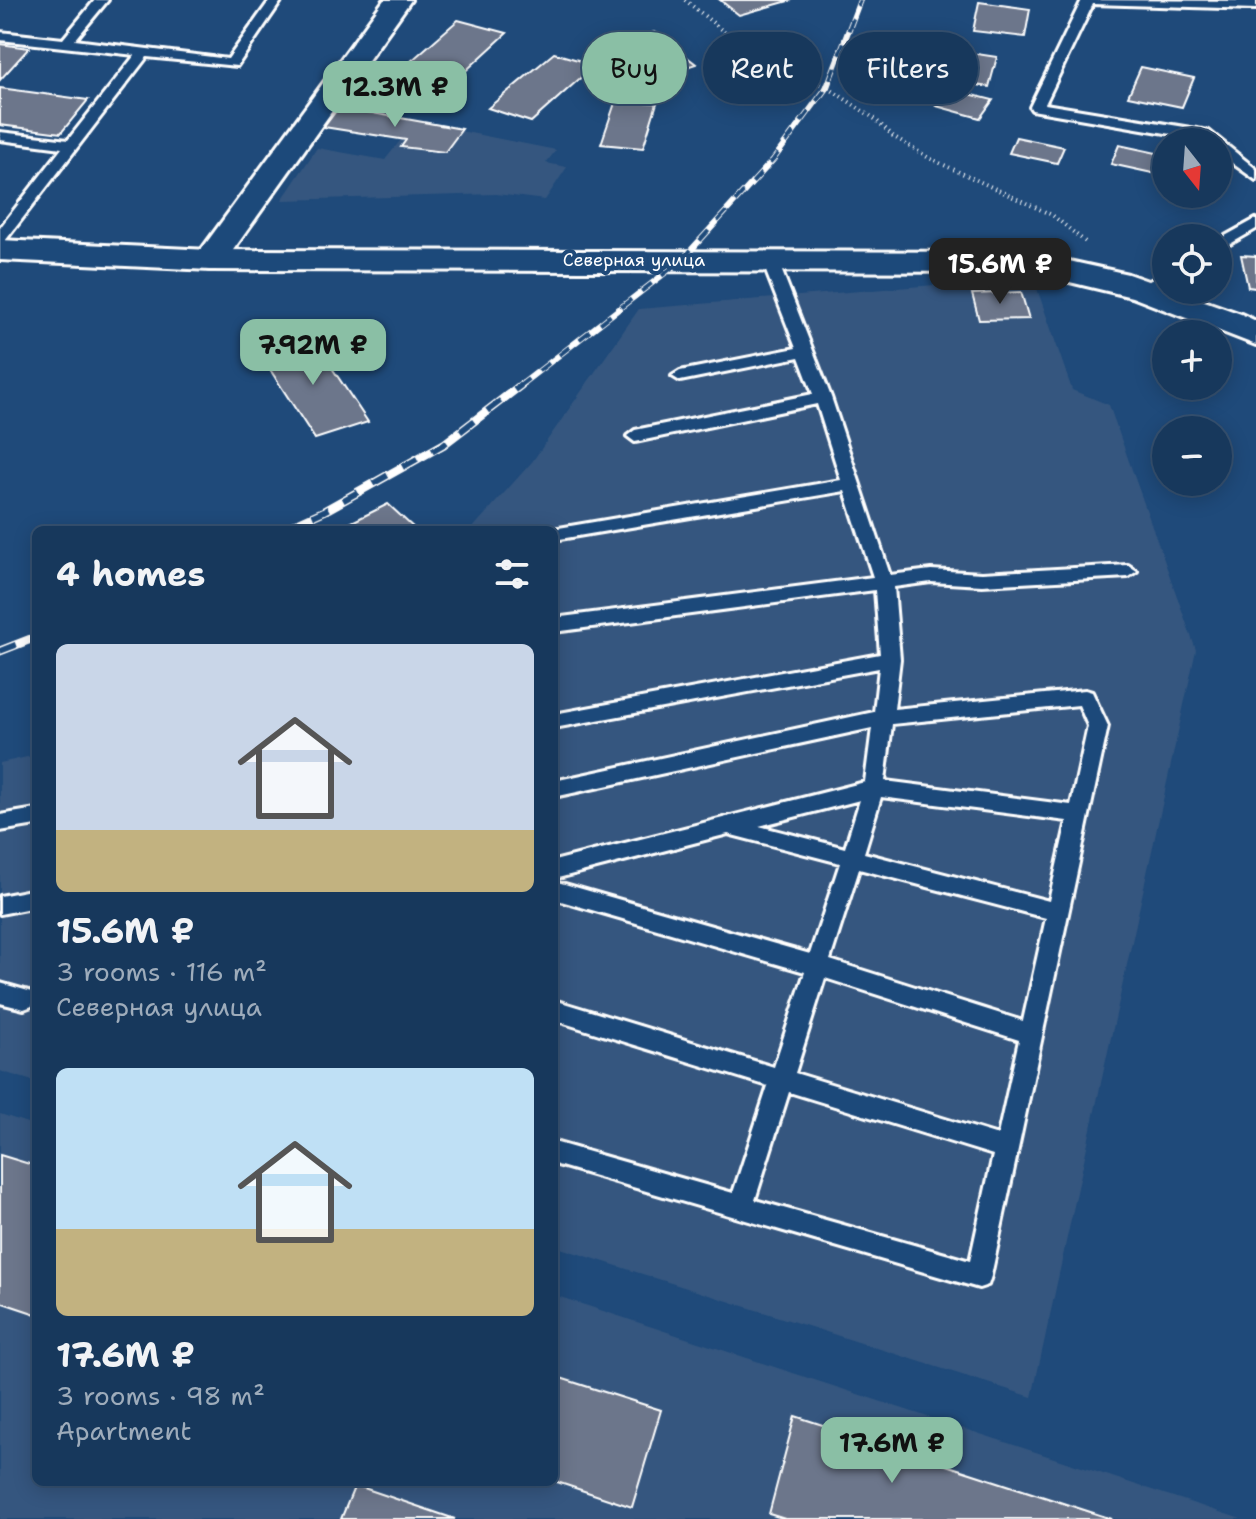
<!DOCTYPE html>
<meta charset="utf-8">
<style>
body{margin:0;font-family:"Shantell Sans",sans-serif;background:#244365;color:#f1f3f6;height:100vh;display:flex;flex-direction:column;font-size:30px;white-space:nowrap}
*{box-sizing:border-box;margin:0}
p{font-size:26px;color:#9eacbb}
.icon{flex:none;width:44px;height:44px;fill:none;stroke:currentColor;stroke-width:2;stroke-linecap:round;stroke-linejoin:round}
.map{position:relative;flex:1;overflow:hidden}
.details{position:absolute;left:32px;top:526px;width:526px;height:960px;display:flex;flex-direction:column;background:#17385c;border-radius:12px;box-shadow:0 4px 20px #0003,0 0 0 2px #365272}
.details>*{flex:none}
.guide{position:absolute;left:582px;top:32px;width:554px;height:72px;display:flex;gap:16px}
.needle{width:52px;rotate:163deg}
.tools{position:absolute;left:1152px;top:128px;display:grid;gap:16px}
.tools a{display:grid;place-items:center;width:80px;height:80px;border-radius:50%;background:#17385c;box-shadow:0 4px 20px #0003,0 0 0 2px #365272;font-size:40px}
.price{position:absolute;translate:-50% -68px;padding:0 18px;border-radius:16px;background:#8abfa5;color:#111;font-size:26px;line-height:52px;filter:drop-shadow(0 2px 4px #0008)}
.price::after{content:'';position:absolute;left:50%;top:48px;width:24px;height:18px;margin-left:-12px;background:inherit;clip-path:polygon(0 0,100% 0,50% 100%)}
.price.active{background:#222;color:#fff}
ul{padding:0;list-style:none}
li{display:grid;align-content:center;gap:16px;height:424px;padding:0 24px}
li span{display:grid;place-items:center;height:248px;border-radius:12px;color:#555}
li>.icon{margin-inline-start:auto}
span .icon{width:144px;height:144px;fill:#fffc;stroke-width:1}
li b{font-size:34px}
h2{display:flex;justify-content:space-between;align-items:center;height:96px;padding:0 24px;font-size:34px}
.chip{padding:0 28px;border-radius:36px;background:#17385c;box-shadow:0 4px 20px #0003,0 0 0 2px #365272;font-size:28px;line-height:72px}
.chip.active{background:#8abfa5;color:#111}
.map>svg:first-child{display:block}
.built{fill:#36577f}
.building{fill:#6c768b;stroke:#fff;stroke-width:2}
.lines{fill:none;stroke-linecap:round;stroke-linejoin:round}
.lane-casing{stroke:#fff;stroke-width:6}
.street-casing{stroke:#fff;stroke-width:6}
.secondary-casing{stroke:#fff;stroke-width:6}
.path{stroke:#fff;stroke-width:4;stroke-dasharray:1 4;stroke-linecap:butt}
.lane{fill:#1f4a7a;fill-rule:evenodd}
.street{fill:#1f4a7a;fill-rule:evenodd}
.secondary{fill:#1f4a7a;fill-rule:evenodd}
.rail-far1-casing{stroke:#fff;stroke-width:6}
.rail-casing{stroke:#fff;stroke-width:9}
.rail-far1{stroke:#1f4a7a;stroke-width:4;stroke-dasharray:13;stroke-linecap:butt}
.rail{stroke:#1f4a7a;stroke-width:6;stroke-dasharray:17;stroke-linecap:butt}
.labels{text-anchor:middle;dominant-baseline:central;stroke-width:8;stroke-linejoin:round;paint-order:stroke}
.far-street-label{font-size:18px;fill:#fff;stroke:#1f4a7a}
</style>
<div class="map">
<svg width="1256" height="1519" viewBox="0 0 1256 1519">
<rect width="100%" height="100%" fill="#1f4a7a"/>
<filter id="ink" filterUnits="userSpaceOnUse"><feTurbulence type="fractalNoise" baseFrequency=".0125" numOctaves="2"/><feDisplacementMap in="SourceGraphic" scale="16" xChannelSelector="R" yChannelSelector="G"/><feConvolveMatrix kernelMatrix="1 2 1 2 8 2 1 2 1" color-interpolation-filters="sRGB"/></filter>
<g filter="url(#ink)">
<g class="built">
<path d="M415 122 556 150 546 163 567 167 545 200 496 194 282 200 317 148 385 160Z"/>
<path d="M1033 277 1072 390 1109 405 1196 650 1032 1397 554 1246V530H471L532 462 639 309Z"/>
<path d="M36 755V1082L0 1071V763Z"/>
<path d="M0 1114 36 1126V1482H554V1295L1241 1519H0Z"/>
</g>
<g class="building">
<path d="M720 0H792L739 15Z"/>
<path d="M979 2 1030 9 1025 37 973 31Z"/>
<path d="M458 20 507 33 445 90 394 76Z"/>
<path d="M654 32 696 64 656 77 615 45Z"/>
<path d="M0 44 29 48 0 80Z"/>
<path d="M944 49 997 57 989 87 936 79Z"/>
<path d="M554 53 595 65 531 122 488 108Z"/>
<path d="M1141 67 1194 78 1182 107 1128 96Z"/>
<path d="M0 88 88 100 61 133 0 125Z"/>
<path d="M949 89 993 100 980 118 936 106Z"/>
<path d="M616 100 657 103 643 148 601 144Z"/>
<path d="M339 107 462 129 445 152 401 147 406 140 324 127Z"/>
<path d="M1016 137 1064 147 1057 163 1009 153Z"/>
<path d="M1119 145 1166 155V176L1111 164Z"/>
<path d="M1241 255 1256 256V288L1248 287Z"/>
<path d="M1021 292 1029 319 979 320 972 294Z"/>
<path d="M310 335 368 422 315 439 258 351Z"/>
<path d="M388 504 416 530H336Z"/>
<path d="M0 1155 36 1166V1314L0 1302Z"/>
<path d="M554 1376 661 1410 632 1507 554 1481Z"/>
<path d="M795 1416 1112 1519H785L769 1514Z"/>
<path d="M355 1485 455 1519H341Z"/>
</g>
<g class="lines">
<g class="lane-casing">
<g id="lane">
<path d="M95 0H108L75 40 228 59 270 0H282L237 66 147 57 5 241 0 243V228L62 148 0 140V132L68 140 135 55 0 40V32L63 39Z"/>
<path d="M1082 0 1256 1V9L1093 4 1045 104 1209 131 1256 169V180L1218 153V142L1032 110 1030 107Z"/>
<path d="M1256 219V229L1218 251V240Z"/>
<path d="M770 256 778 261 831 397 890 575 931 570 982 573 1128 565 1137 571 1128 577 982 585 931 582 894 587 900 659 894 709 1085 690 1092 692 1108 726 991 1276 988 1285 979 1288 554 1164V1142L733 1193 768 1086 554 1020V1000L774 1067 805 972 554 899V881L810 954 840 863 728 834 554 879V861L865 782 872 728 554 797V781L874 712 879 668 554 728V714L880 654 875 590 554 632V618L873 577 845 491 554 540V530H547L841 480 817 404 635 442 627 436 635 430 813 394 799 357 680 381 672 376 680 371 796 348 762 261ZM1079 705 1088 726 1071 805 885 781 892 724ZM881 797 1067 821 1049 901 864 853ZM860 800 845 848 759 826ZM859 869 1046 918 1023 1021 830 960ZM825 978 1019 1040 998 1135 795 1073ZM789 1092 993 1155 970 1261 755 1200Z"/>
<path d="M1166 271V283L1144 294 1136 289Z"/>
<path d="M36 809V825L0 831V815Z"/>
<path d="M36 889V907L0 914V896Z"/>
<path d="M0 983 32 992 35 999 32 1006 24 1009 0 1003Z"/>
</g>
</g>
<g class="street-casing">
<path id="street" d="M384 0H411L221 267 210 270 199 267 194 260 199 253Z"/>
</g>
<g class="secondary-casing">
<path id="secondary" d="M0 240 210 250 1028 252 1128 274 1241 314 1256 321V345L1132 297 1028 272 210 270 0 260Z"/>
</g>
<path class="path" d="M685 0 756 58 827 87 875 119 893 136 929 158 1052 215 1088 244"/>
<use href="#lane" class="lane"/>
<use href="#street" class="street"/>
<use href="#secondary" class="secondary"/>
<g class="rail-far1-casing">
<path id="rail-far1" d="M518 387 682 260 773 160 827 87 860 0"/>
</g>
<g class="rail-casing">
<g id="rail">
<path d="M282 530 324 511 444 444 521 385"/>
<path d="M0 651 36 637"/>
</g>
</g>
<use href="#rail-far1" class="rail-far1"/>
<use href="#rail" class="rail"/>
</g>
</g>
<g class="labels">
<g class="far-street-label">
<text x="634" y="260">Северная улица</text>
</g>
</g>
</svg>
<div class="tools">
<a><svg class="needle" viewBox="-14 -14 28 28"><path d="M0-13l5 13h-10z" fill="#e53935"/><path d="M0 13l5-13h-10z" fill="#9eacbb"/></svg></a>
<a><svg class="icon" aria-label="locate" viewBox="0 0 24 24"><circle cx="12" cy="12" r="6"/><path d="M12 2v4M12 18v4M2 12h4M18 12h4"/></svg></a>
<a>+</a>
<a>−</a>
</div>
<b class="price" style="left:395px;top:129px">12.3M ₽</b>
<b class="price active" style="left:1000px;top:306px">15.6M ₽</b>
<b class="price" style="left:313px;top:387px">7.92M ₽</b>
<b class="price" style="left:892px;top:1485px">17.6M ₽</b>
<div class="guide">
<a class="chip active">Buy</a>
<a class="chip">Rent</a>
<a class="chip">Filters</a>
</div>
<section class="details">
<h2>4 homes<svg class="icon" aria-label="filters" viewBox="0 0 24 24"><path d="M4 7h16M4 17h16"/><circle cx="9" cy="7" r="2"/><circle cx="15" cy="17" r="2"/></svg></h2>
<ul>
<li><span style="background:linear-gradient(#c9d6e8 75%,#c2b280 0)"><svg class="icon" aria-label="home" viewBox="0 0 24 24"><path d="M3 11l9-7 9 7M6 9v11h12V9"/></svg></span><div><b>15.6M ₽</b><p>3 rooms · 116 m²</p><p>Северная улица</p></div></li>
<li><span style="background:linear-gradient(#bfe0f5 65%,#c2b280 0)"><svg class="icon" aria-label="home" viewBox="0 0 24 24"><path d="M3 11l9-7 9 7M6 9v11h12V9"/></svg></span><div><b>17.6M ₽</b><p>3 rooms · 98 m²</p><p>Apartment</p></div></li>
</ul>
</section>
</div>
